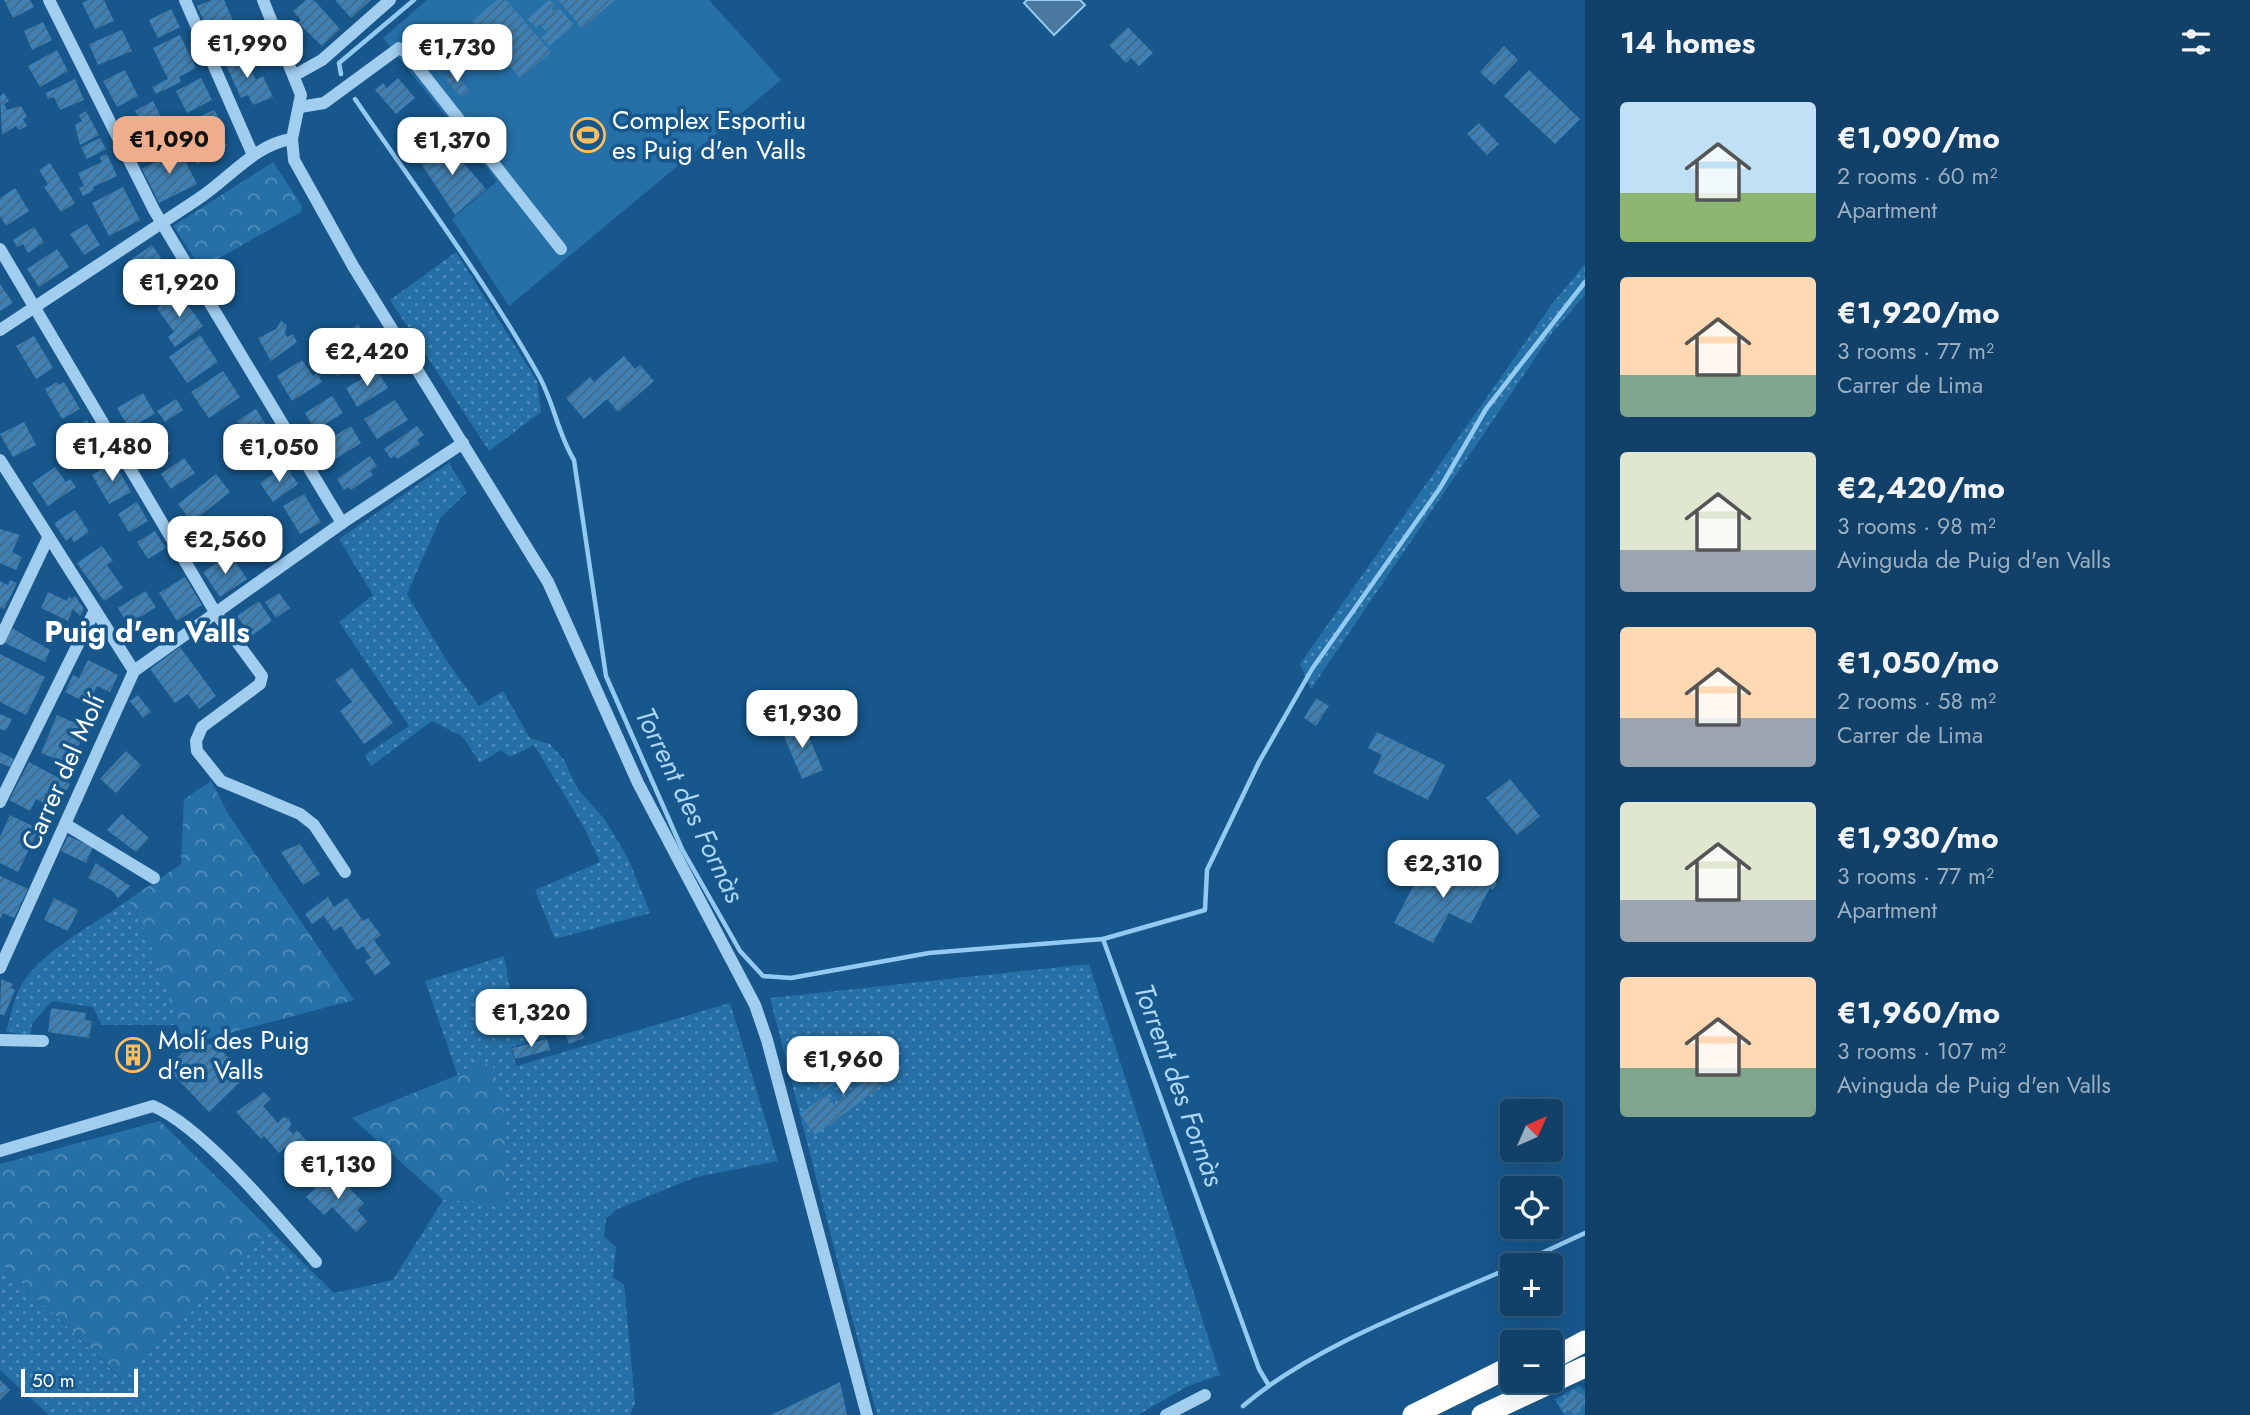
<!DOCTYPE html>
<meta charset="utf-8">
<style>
body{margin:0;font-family:Jost,sans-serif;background:#1a486f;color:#f1f3f6;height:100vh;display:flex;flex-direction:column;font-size:26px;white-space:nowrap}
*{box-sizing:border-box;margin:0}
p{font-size:23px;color:#9cafc0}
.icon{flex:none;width:38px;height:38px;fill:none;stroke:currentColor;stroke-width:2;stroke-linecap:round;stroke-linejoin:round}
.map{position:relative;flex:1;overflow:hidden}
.sheet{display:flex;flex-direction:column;background:#114169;width:665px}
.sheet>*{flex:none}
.needle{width:46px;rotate:45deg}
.fabs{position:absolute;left:1500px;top:1099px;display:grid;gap:14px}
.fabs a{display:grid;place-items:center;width:63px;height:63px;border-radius:7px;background:#114169;box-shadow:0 7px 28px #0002,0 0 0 2px #305a7d;font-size:35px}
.scale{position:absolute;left:21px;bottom:18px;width:117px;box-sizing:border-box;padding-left:7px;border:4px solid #fff;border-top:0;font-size:19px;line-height:24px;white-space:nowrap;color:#fff;-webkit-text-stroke:5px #17578c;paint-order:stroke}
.price{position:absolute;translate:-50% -60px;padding:0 16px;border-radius:14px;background:#fff;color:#222;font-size:23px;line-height:46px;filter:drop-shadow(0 2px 4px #0008)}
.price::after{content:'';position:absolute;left:50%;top:42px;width:21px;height:16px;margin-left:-10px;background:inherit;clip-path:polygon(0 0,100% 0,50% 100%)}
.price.on{background:#eead8d;color:#111}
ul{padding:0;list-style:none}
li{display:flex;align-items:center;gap:21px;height:175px;padding:0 35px}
li span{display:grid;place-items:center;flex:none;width:196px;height:140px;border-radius:7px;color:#555}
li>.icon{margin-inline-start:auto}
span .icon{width:84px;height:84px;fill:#fffc;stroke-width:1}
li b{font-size:30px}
h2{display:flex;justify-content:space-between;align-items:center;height:84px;padding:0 35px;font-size:30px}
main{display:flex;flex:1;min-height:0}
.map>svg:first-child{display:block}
.grass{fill:url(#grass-dots)}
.forest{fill:url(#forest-crowns)}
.pitch{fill:#2670a8}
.water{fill:#4a789f;stroke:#93caf2;stroke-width:2}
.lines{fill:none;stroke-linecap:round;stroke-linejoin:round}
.stream{stroke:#93caf2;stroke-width:4.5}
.building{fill:url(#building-hatch)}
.minor{stroke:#a1cdef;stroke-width:12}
.highway{stroke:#fff;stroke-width:21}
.labels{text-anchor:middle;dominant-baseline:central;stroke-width:7;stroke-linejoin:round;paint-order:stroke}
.poi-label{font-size:26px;fill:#fff;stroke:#17578c;text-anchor:start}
.street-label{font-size:26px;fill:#fff;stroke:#17578c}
.water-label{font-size:28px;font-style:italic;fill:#acd6f6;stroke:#17578c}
.quarter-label{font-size:30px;font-weight:bold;fill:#fff;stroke:#17578c}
</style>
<main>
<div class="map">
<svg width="1585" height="1415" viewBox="0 0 1585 1415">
<defs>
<pattern id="grass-dots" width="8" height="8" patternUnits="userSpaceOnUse" patternTransform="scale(1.75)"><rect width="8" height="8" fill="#2670a8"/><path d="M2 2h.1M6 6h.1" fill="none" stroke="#518db9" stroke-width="1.8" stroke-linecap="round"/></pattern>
<pattern id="forest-crowns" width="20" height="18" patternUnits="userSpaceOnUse" patternTransform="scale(1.75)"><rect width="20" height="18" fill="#2670a8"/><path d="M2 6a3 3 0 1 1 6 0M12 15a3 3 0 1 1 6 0" fill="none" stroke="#518db9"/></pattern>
<pattern id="building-hatch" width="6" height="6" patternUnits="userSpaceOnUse" patternTransform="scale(1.75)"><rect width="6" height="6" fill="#3f81b4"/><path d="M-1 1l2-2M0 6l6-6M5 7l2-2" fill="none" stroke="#456985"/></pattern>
</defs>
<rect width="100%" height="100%" fill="#17578c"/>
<g class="grass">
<path d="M456 252 537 381 541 412 489 451 390 300Z"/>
<path d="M1585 264V295L1552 333 1311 689 1300 664 1552 304Z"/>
<path d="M449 463 467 492 441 517 407 594 445 658 479 706 503 691 530 738 550 744 564 760 577 788 605 820 629 860 650 913 555 939 535 890 600 862 585 829 534 745 510 757 501 750 480 763 463 737 432 721 371 766 365 755 409 726 339 622 373 595 339 539Z"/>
<path d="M128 900 150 940 178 1025H102L93 1007 52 1001 32 1024 30 1036 6 1031C11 1016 14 997 22 984 45 948 93 926 128 900Z"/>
<path d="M504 956 512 1002 540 1014 546 1037 511 1047 516 1066 730 1003 778 1161 696 1177 617 1209 606 1219 604 1237 616 1247 613 1278 624 1284 635 1403 630 1415H49L0 1370V1262L121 1379 268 1228 334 1293 393 1280 443 1200 503 1202 491 1061 458 1076 425 981Z"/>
<path d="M1089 964 1220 1375 1188 1386 1138 1415H877L770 998Z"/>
<path d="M1579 1386 1585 1391V1415H1564L1555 1399Z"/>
</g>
<g class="forest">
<path d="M273 162 302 206 301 212 201 268 173 226Z"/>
<path d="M211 781 229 815 354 1000 184 1045 150 940 128 900 181 864 184 799Z"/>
<path d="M492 1061 507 1126 503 1202 443 1200 352 1118Z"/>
<path d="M160 1121 268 1228 122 1379 0 1262V1164Z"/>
</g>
<path class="pitch" d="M427 0H709L781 80 509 306 452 219 497 181 383 38Z"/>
<path class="water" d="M1027 0H1080L1085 5 1054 35 1024 3Z"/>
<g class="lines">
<g class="stream">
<path d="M341 74 339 63 414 0"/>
<path d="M355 99C417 190 485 280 539 376 554 403 558 434 574 460L606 676 682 849 740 951 763 976 791 978 929 953 1103 939 1259 1369 1268 1384"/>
<path d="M1103 939 1205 910 1207 870 1259 762 1312 669 1440 488 1486 409 1585 282"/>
<path d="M1516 1265 1585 1233"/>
<path d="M1243 1406C1314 1345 1426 1305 1512 1267"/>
</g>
</g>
<g class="building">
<path d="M4 0H30L34 7 13 18Z"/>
<path d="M88 0H104L114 21 95 29 82 3Z"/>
<path d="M212 0H224L243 44 219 55 197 6Z"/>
<path d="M306 0H314L340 29 322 46 298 23 301 20 293 11Z"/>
<path d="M335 0H371L351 18Z"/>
<path d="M497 0H506L551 52 520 78 472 21Z"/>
<path d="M549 0 556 4 551 8 554 11 558 7 574 25 549 46 541 37 547 33 539 24 536 28 527 19Z"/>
<path d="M558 0H615L582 28Z"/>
<path d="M171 9 180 27 158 38 149 20Z"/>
<path d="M43 22 52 40 32 50 24 31Z"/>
<path d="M1128 27 1153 53 1139 66 1131 58 1126 63 1109 45Z"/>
<path d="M122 30 132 51 98 65 89 44Z"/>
<path d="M180 35 196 68 179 77 181 82 156 94 152 87 168 79 153 48Z"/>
<path d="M1504 46 1518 60 1494 85 1480 72Z"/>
<path d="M57 50 68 71 40 87 28 66Z"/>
<path d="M243 52 256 80 263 76 273 97 253 105 248 95 241 98 224 61Z"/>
<path d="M125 70 138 96 117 107 103 81Z"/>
<path d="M1529 70 1580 119 1555 144 1504 96Z"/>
<path d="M453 71 469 90 461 97 445 78Z"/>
<path d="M201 78 212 100 187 113 176 91Z"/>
<path d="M398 78 415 98 396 114 375 90 383 83 387 88Z"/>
<path d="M75 79 84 100 60 110 54 97 48 99 46 93Z"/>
<path d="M4 93 9 101 4 104 7 110 21 106 27 117 23 119 27 126 19 130 16 126 2 135 0 96Z"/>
<path d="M153 101 167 129 149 139 135 111Z"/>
<path d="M214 110 221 121 214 125 227 146 197 164 175 128Z"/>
<path d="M86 111 99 135 80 145 75 125 82 121 79 115Z"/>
<path d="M426 118 441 136 422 151 407 133Z"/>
<path d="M1479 123 1499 144 1487 155 1467 134Z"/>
<path d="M100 138 106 149 87 159 81 147Z"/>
<path d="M443 139 486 189 455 215 420 162Z"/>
<path d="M179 149 197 184 159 203 142 169Z"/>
<path d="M107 154 117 176 93 187 94 190 83 196 79 188 84 186 78 173 102 162 100 157Z"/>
<path d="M50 163 75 203 61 212 44 187 48 184 39 170Z"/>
<path d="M123 187 140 220 109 236 92 203Z"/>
<path d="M15 188 29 211 6 226 0 216V198Z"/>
<path d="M87 224 100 245 84 255 70 234Z"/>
<path d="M34 227 44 242 28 253 23 244 17 247 13 240Z"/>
<path d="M152 245 172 274 166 280 175 292 158 303 128 262Z"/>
<path d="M57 249 69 267 39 287 27 269Z"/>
<path d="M0 284 13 303 0 311Z"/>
<path d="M178 292 203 326 175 347 168 337 174 332 157 308Z"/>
<path d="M281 321 287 325 285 332 287 337 293 334 297 342 271 361 258 338 276 329Z"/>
<path d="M358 324 376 352 338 376 320 348Z"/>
<path d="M200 335 218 362 187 383 169 357Z"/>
<path d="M34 336 53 368 36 379 16 346Z"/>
<path d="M624 356 635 369 640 365 654 381 618 412 607 399 584 419 566 398 590 377 594 382Z"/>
<path d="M302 360 313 376 317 373 322 382 292 401 277 376Z"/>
<path d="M377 370 388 388 357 407 346 388Z"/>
<path d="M223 371 240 397 209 418 191 392Z"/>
<path d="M57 382 59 385 64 382 80 409 62 419 45 389Z"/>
<path d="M143 393 155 414 129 428 117 408Z"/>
<path d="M332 396 343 413 315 430 305 413Z"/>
<path d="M176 399 183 410 165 422 157 411Z"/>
<path d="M395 400 408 420 377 439 364 419Z"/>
<path d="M256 409 274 438 254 450 237 421Z"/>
<path d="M87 420 104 450 85 461 68 431Z"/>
<path d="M24 422 36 445 13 457 0 434Z"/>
<path d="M351 426 361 443 334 460 323 443Z"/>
<path d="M417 426 424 435 417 440 420 444 397 459 395 456 391 459 384 449Z"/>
<path d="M163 431 170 442 165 446 170 454 150 467 134 443 146 435 149 439Z"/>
<path d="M370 456 377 466 370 471 373 475 351 490 348 487 344 490 337 479Z"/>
<path d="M184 458 195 473 171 489 161 474Z"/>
<path d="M114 462 131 492 109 504 92 475Z"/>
<path d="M285 465 298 484 273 502 260 483Z"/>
<path d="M55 467 66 482 70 479 76 487 48 506 32 483Z"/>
<path d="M216 474 230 492 192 522 178 504Z"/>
<path d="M304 494 321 522 300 534 283 506Z"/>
<path d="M137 502 148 521 129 532 118 514Z"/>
<path d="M75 510 89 532 74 542 71 537 66 541 54 523Z"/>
<path d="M0 529 20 535 12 552 22 557 16 570 0 563Z"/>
<path d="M207 529 216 543 220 540 225 548 202 562 189 541Z"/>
<path d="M155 531 166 548 148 559 137 542Z"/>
<path d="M102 546 113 561 107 565 123 588 104 601 77 563Z"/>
<path d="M230 554 247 579 220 597 203 572Z"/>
<path d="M185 577 202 605 177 621 159 593Z"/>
<path d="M10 580 17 583 4 609 0 607V581L8 585Z"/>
<path d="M145 591 156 607 128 625 118 608Z"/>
<path d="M48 592 67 601 69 596 71 599 75 596 84 609 80 616 73 609 68 621 41 608Z"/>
<path d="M279 593 290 608 276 618 265 602Z"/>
<path d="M259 601 272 621 251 636 237 616Z"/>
<path d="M12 628 50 650 45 662 5 643Z"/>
<path d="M180 647 216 696 199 709 188 694 175 703 150 669Z"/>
<path d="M0 654 45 677 26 715 0 702Z"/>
<path d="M88 660 118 675 110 692 97 686 88 704 65 692 73 675 79 678Z"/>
<path d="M352 668 393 723 364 744 340 711 352 702 335 680Z"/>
<path d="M138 695 151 712 143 718 130 701Z"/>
<path d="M1316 698 1329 706 1316 726 1304 718Z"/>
<path d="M0 714 12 719 6 731 0 729Z"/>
<path d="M57 715 86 728 70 765 41 753Z"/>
<path d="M802 721 823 770 802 779 781 729Z"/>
<path d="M1377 732 1445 765 1428 800 1373 773 1382 755 1368 748Z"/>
<path d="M126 751 141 765 116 793 100 779Z"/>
<path d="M0 752 14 759 10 767 0 763Z"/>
<path d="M29 762 70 784 56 810 36 799 30 811 9 800Z"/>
<path d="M1510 779 1540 816 1517 835 1486 798Z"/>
<path d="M122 814 149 838 136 852 107 830Z"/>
<path d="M10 815 39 829 18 872 0 863V837Z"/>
<path d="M68 836 93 847 86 863 61 851Z"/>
<path d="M300 844 320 874 303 885 281 852Z"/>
<path d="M96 863 130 886 118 898 111 890 88 878Z"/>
<path d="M1459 864 1497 883 1493 890 1490 888 1471 924 1449 913 1433 943 1394 923 1424 865 1451 879Z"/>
<path d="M0 876 28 889 14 918 3 913 0 919Z"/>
<path d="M328 897 334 907 347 898 363 921 368 918 381 935 374 940 391 964 375 975 365 961 371 958 363 946 357 950 341 926 334 931 324 916 312 924 305 914Z"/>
<path d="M54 898 78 910 68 931 44 920Z"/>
<path d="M1 979 13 984 11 988 15 990 4 1016 0 1014Z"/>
<path d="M51 1008 86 1013 85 1020 92 1021 89 1038 48 1032Z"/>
<path d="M581 1029 584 1038 569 1044 566 1035Z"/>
<path d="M547 1039 550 1050 515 1059 512 1048Z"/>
<path d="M214 1043 246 1076 209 1112 167 1068 182 1053Z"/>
<circle cx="133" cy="1055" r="7"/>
<path d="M863 1050 872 1062 866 1066 882 1086 815 1135 800 1114 826 1095 834 1105 861 1084 845 1064Z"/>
<path d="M840 1066 846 1076 823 1092 817 1082Z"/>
<path d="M264 1092 271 1099 263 1106 278 1123 283 1117 289 1119 291 1125 288 1129 293 1134 297 1130 313 1148 298 1162 285 1147 279 1153 264 1136 261 1139 236 1112Z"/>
<path d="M333 1171 364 1203 357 1210 367 1221 356 1232 332 1207 324 1215 306 1197Z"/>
<path d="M0 1380 10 1390 0 1400Z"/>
<path d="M840 1382 847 1415H771Z"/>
<path d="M1573 1390 1585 1396V1402L1576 1415 1559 1406Z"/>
</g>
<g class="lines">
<g class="minor">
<path d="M49 0 154 210 342 523"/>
<path d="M185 0 253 155"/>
<path d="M263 0 301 95 292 139 294 160 353 266 548 582 638 783 755 1005 767 1040 867 1415"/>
<path d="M295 75 322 60 390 0"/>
<path d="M300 107 324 103 399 48 406 52 561 249"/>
<path d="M0 249 215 612 262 676 260 684 202 727 196 741 197 751 221 781 300 814 314 825 345 872"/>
<path d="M0 330C66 287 132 242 198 199 229 179 255 144 292 139"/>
<path d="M0 460 134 671"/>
<path d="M0 639 48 538"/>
<path d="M0 802 95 610"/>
<path d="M65 824 154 878"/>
<path d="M0 968 134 671 342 523 463 443"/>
<path d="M0 1040 43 1041"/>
<path d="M0 1151 153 1106C203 1127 279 1219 316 1262"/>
<path d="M1166 1415 1205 1395"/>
</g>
<g class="highway">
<path d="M1550 1360 1585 1341"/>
<path d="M1413 1415 1512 1366"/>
<path d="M1482 1415 1585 1367"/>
</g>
</g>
<defs>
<g id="stadium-ring" transform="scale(1.75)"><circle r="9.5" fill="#17578c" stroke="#ffbe5e" stroke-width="1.5"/><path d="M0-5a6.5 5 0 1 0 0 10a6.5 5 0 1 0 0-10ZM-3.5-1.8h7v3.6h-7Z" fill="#ffbe5e"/></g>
<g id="building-ring" transform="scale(1.75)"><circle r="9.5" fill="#17578c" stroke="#ffbe5e" stroke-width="1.5"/><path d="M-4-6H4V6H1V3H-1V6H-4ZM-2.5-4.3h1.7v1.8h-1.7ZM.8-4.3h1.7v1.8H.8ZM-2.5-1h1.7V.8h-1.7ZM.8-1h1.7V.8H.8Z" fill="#ffbe5e"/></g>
</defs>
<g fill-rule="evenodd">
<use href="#stadium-ring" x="588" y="135"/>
<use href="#building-ring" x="133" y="1055"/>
</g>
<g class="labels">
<g class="poi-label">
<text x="612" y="120">Complex Esportiu<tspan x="612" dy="30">es Puig d'en Valls</tspan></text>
<text x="158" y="1040">Molí des Puig<tspan x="158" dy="30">d'en Valls</tspan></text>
</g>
<g class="street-label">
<text transform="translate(63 772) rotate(-66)">Carrer del Molí</text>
</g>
<g class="water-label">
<text transform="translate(690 805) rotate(64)">Torrent des Fornàs</text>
<text transform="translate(1179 1085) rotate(70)">Torrent des Fornàs</text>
</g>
<g class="quarter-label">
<text x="147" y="631">Puig d'en Valls</text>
</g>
</g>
</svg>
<div class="fabs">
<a><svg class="needle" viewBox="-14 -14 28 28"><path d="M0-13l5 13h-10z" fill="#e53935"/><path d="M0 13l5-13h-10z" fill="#9cafc0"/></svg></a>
<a><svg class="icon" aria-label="locate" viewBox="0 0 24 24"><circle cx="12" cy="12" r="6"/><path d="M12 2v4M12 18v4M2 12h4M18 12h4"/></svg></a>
<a>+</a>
<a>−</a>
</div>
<div class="scale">50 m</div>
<b class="price" style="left:247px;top:80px">€1,990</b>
<b class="price" style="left:457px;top:84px">€1,730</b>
<b class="price on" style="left:169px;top:176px">€1,090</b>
<b class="price" style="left:452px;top:177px">€1,370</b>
<b class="price" style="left:179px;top:319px">€1,920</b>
<b class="price" style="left:367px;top:388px">€2,420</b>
<b class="price" style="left:112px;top:483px">€1,480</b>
<b class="price" style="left:279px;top:484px">€1,050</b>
<b class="price" style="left:225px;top:576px">€2,560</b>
<b class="price" style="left:802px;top:750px">€1,930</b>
<b class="price" style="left:1443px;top:900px">€2,310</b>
<b class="price" style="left:531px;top:1049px">€1,320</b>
<b class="price" style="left:843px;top:1096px">€1,960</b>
<b class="price" style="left:338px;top:1201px">€1,130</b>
</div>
<section class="sheet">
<h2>14 homes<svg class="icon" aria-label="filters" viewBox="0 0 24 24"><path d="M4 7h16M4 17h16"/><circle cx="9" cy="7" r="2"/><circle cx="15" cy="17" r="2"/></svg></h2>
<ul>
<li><span style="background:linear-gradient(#bfe0f5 65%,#8fb573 0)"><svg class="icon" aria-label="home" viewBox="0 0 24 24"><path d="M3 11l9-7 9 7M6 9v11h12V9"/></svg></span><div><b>€1,090/mo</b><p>2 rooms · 60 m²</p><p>Apartment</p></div></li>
<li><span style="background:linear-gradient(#ffd9b3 70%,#7fa58c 0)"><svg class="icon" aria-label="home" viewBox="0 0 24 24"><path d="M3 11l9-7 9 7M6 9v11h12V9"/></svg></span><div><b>€1,920/mo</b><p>3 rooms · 77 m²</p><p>Carrer de Lima</p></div></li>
<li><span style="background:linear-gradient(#dfe7d0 70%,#9aa5b1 0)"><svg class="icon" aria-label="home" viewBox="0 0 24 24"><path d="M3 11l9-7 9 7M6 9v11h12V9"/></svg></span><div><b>€2,420/mo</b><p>3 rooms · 98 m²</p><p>Avinguda de Puig d'en Valls</p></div></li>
<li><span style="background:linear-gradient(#ffd9b3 65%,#9aa5b1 0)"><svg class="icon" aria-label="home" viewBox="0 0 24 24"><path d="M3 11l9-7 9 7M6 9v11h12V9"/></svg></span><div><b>€1,050/mo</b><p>2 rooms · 58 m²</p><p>Carrer de Lima</p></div></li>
<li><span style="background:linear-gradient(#dfe7d0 70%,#9aa5b1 0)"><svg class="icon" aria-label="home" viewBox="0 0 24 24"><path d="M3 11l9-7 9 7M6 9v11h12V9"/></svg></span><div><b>€1,930/mo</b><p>3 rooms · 77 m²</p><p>Apartment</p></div></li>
<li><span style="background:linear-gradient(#ffd9b3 65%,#7fa58c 0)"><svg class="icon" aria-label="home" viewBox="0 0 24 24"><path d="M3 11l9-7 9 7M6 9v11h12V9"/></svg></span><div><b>€1,960/mo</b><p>3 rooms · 107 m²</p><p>Avinguda de Puig d'en Valls</p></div></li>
</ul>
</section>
</main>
